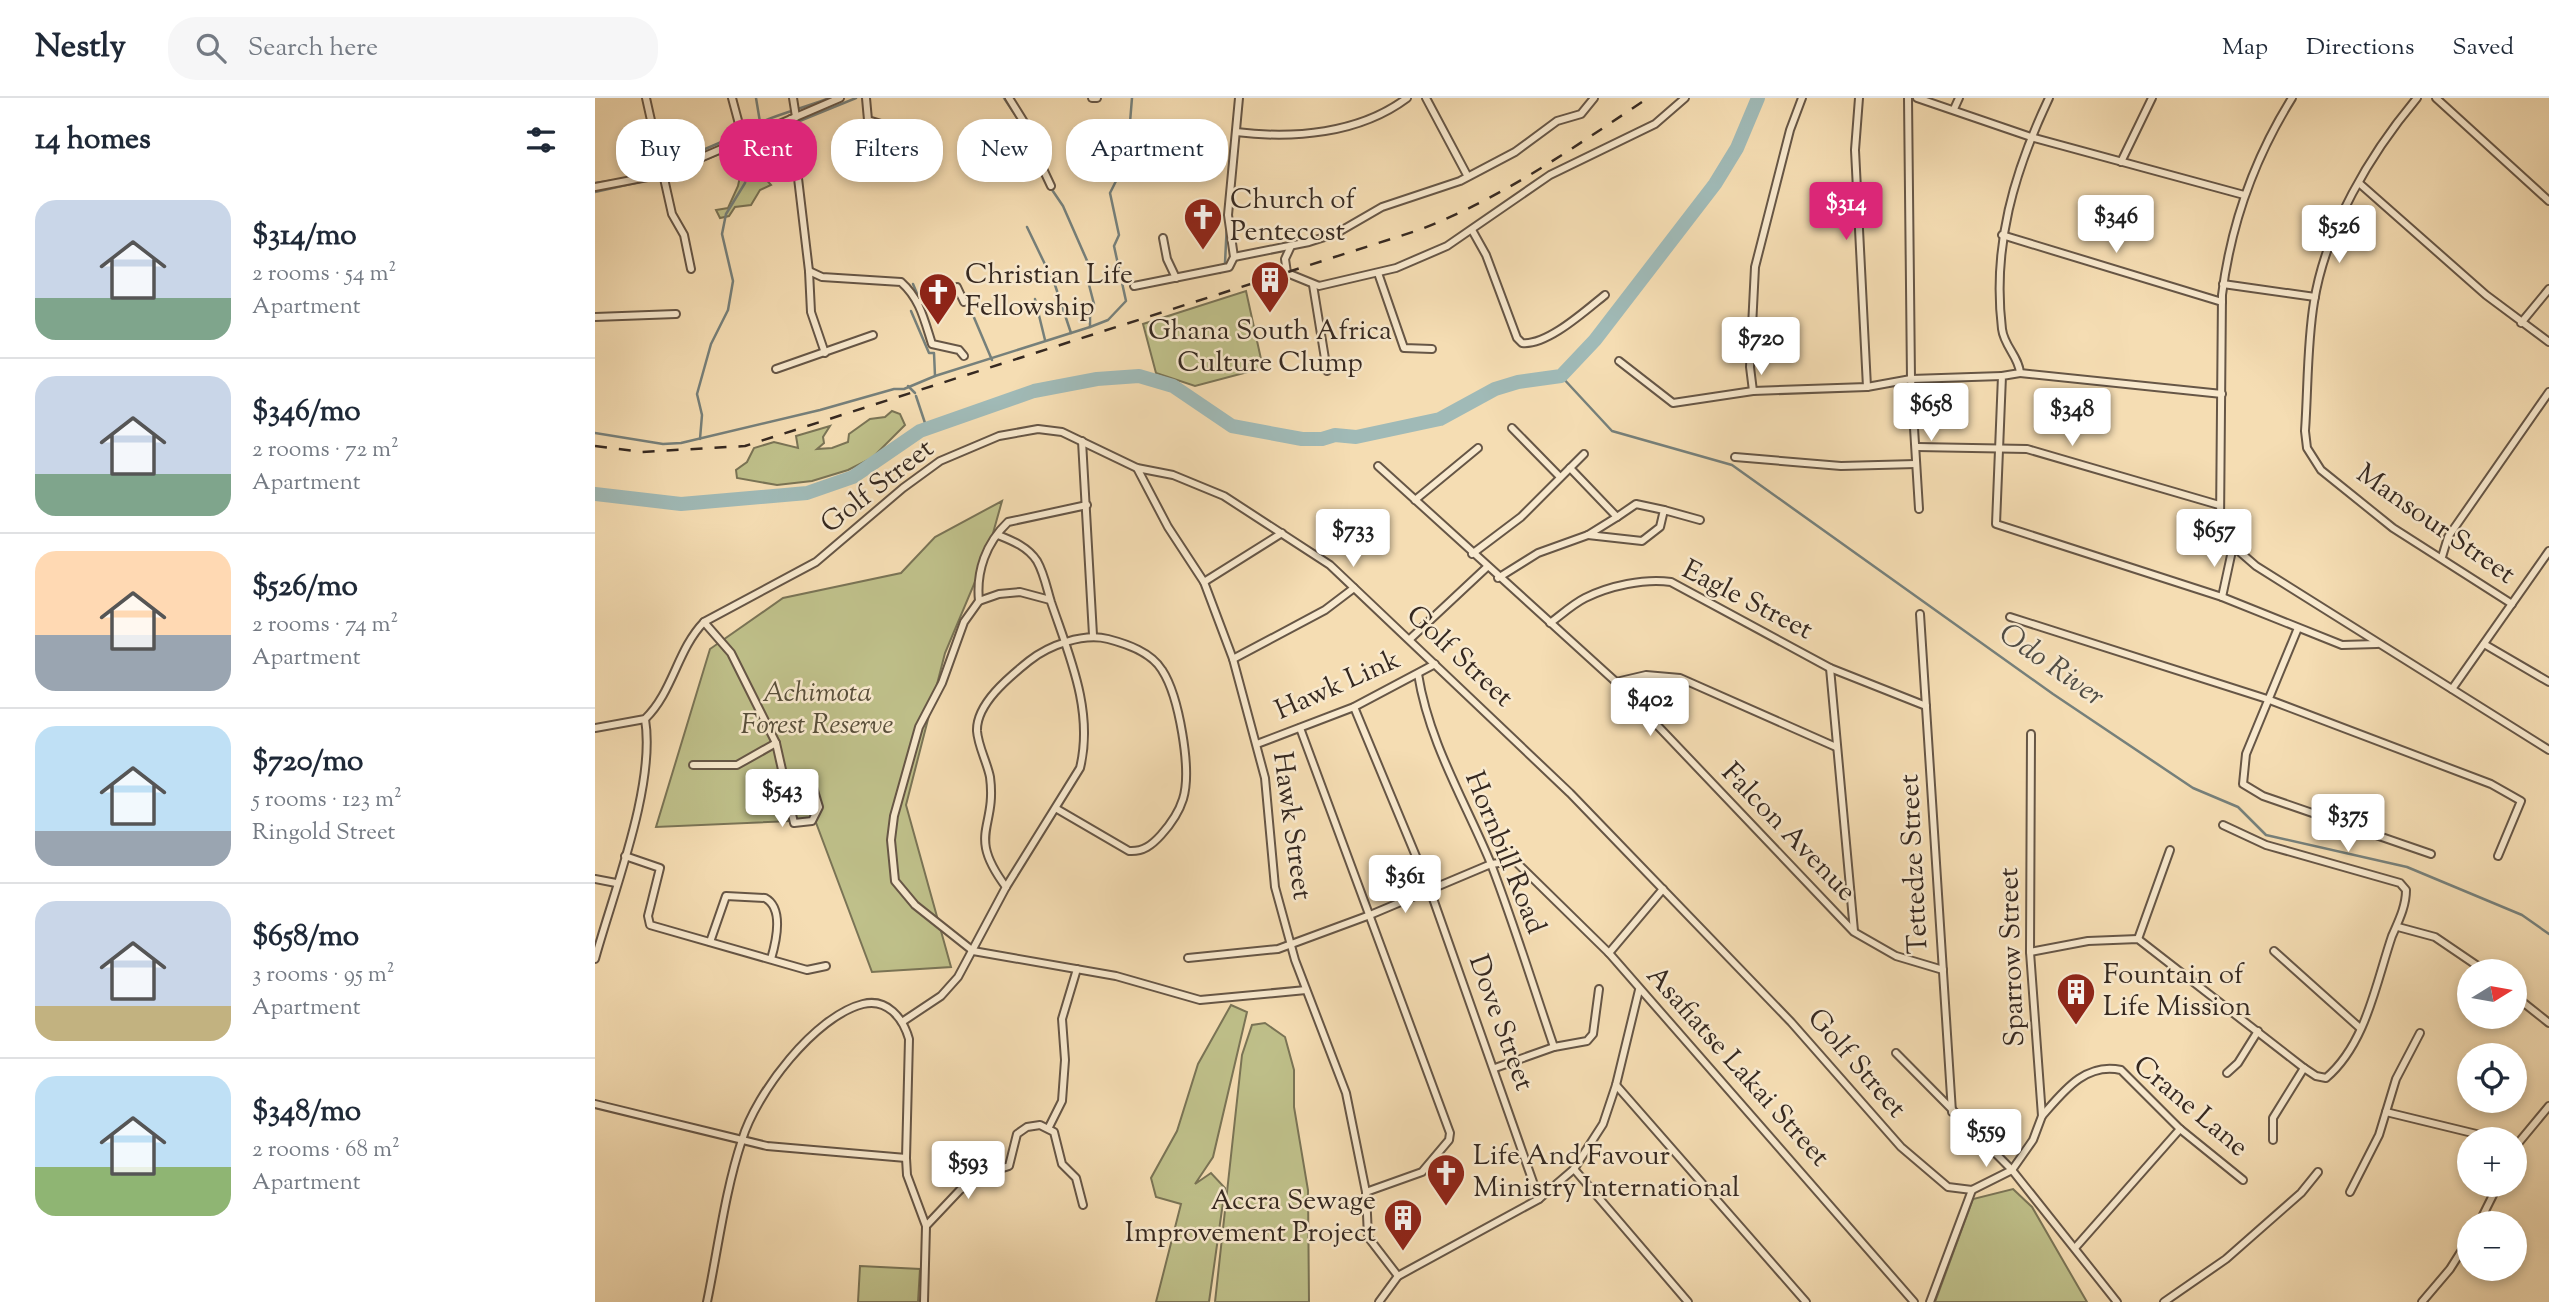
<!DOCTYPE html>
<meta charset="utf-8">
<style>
body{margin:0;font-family:"Sorts Mill Goudy",serif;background:#f6f6f7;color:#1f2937;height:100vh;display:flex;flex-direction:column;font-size:26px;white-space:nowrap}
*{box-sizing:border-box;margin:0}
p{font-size:23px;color:#747a83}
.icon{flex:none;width:38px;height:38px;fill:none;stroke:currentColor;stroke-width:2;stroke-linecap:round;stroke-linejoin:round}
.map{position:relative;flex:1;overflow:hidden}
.drawer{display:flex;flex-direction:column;background:#fff;width:595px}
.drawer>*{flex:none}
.hud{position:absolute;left:21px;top:21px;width:665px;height:63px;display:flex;gap:14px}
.needle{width:46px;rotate:79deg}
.fabs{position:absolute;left:1862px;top:861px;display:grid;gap:14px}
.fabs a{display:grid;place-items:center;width:70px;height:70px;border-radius:50%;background:#fff;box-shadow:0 4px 10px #0003;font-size:35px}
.price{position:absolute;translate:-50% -60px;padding:0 16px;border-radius:7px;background:#fff;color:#222;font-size:23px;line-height:46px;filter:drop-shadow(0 2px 4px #0008)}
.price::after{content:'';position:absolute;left:50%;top:42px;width:21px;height:16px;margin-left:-10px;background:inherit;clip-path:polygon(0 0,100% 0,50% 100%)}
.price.selected{background:#db2777;color:#fff}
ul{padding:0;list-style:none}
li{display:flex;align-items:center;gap:21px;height:175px;padding:0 35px}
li+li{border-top:2px solid #e0e1e3}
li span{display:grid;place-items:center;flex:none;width:196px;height:140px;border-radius:21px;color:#555}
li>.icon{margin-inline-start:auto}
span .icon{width:84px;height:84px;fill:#fffc;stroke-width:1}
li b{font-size:30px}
h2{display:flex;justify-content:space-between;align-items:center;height:84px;padding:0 35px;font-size:30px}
.chip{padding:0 24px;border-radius:28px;background:#fff;box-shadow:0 4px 10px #0003;font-size:24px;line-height:63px}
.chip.selected{background:#db2777;color:#fff}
header{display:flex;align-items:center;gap:42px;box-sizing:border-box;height:98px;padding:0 35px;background:#fff;border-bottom:2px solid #e0e1e3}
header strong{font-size:33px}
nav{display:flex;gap:38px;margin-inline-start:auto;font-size:24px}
.search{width:490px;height:63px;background:#f6f6f7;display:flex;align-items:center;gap:18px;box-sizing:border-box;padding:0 24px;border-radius:28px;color:#747a83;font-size:26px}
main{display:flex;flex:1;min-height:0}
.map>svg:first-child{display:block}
.green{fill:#bfc08a;stroke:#7a7456;stroke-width:2}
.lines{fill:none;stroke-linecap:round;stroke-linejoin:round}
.stream{stroke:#76807b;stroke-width:2.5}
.river{stroke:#a0bab7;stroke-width:14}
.street-casing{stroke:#665646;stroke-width:10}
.street{stroke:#f8e9ce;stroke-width:6}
.rail{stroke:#362921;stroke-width:2.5;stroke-dasharray:12 12;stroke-linecap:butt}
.labels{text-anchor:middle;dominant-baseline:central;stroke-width:5;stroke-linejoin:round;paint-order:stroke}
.poi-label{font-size:28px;fill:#362921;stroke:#f8e9ce;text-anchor:start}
.street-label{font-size:28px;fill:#362921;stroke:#f8e9ce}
.park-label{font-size:28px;font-style:italic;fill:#584f3b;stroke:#f8e9ce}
.water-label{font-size:30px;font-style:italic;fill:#504d46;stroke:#f8e9ce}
</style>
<header>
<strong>Nestly</strong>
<div class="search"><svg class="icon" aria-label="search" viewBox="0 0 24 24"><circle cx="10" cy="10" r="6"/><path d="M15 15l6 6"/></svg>Search here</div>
<nav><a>Map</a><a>Directions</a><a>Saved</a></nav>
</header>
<main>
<section class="drawer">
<h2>14 homes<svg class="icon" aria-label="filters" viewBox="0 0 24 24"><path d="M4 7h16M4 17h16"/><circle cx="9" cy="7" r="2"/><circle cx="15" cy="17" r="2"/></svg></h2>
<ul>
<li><span style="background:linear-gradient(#c9d6e8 70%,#7fa58c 0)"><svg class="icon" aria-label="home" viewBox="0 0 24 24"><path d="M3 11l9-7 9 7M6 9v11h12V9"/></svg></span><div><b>$314/mo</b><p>2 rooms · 54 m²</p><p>Apartment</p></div></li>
<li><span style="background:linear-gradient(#c9d6e8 70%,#7fa58c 0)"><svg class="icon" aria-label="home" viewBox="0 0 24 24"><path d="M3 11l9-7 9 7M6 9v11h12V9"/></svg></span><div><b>$346/mo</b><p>2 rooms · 72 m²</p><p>Apartment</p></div></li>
<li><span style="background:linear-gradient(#ffd9b3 60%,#9aa5b1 0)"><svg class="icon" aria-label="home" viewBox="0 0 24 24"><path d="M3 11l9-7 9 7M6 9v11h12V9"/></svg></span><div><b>$526/mo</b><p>2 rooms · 74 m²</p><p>Apartment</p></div></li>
<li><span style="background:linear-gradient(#bfe0f5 75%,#9aa5b1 0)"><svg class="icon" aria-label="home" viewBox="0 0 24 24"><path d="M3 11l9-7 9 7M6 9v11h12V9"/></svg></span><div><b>$720/mo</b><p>5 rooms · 123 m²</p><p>Ringold Street</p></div></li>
<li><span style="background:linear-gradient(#c9d6e8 75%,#c2b280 0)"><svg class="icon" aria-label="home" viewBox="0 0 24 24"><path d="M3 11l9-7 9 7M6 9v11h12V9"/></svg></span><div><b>$658/mo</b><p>3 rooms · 95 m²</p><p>Apartment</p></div></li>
<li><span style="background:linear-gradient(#bfe0f5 65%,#8fb573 0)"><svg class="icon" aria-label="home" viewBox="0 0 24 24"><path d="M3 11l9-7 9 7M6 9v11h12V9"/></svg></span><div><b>$348/mo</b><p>2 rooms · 68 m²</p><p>Apartment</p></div></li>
</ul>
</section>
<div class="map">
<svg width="1954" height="1204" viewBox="0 0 1954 1204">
<rect width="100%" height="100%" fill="#f5ddb3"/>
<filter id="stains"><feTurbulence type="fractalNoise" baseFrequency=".00286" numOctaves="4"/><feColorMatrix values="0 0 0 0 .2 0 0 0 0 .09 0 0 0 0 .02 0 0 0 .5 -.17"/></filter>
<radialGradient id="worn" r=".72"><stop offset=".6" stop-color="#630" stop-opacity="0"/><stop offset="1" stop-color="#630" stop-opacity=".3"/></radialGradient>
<g class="green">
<path d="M165 60 173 66 169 79 176 87 165 92 156 107 140 109 134 118 125 120 121 112 133 110 143 88 147 69Z"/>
<path d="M651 193 668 270 600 288 561 275 548 226Z"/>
<path d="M297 313 305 316 310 327 277 360 253 372 217 383 182 387 142 380 141 372 152 364 159 350 179 344 203 350 201 338 235 328 228 339 229 345 222 351 237 350 253 344 254 336 275 321 290 319Z"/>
<path d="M407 403 393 453 350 555 311 707 356 869 277 874 220 722 61 729 115 551 188 500 306 475 340 439Z"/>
<path d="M636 907 652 914 618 1059 600 1086 616 1075 630 1090 614 1204H561L586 1106 561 1099 556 1080 582 1033 603 966Z"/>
<path d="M670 925 690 939 699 972V1009L713 1092 714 1204H620L647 957 657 927Z"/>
<path d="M1418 1091 1437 1109 1492 1204H1340L1378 1101Z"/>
<path d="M265 1168 325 1171 323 1204H263Z"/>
</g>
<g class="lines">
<g class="stream">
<path d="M161 0 165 24"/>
<path d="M409 0 435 39 444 67"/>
<path d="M148 34C172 18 207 11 234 0"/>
<path d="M390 51 434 37"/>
<path d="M73 67 145 36"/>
<path d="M80 74 261 0"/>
<path d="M447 77 468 108 497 174 493 183 499 206 495 211V229"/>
<path d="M0 85 28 81"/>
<path d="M0 94 67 79"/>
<path d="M432 129 460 187 476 235"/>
<path d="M625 175 630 165 632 124"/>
<path d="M318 186 323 198"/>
<path d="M440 201 450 242"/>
<path d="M372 203 397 262"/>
<path d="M316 213 334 255H339L340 278"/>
<path d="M966 278 1017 333 1137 367 1458 596 1598 690 1643 709 1671 737 1812 769 1927 817 1954 836"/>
<path d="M313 288 320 295"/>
<path d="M321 298 330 325 325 333"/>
<path d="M0 335 68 346 86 345 225 312 299 291H309L340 278 495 229 513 222 531 203 519 148 524 137 515 95 532 61 537 0"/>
<path d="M105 341 107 317 102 296 116 246 133 212 138 183 127 136 131 116 150 85 159 42"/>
</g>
<path class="river" d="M0 396 86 406 212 395 258 379 325 333 439 293 502 281 544 278 578 288 637 328 707 341H727L740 337 761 339 845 321 900 291 923 284 966 278 1000 242 1120 86 1142 50 1163 0"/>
<g class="street-casing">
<g id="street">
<path d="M51 0 77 116 89 137 96 171"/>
<path d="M137 0 148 41"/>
<path d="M198 0 201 19"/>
<path d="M271 0 273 22 286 26 297 52 316 54"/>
<path d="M414 0 442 45 448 71 456 88"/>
<path d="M497 0H502"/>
<path d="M831 0 872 77"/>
<path d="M1264 0 1260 52 1272 289"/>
<path d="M1313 0 1316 281 1324 411"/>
<path d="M1322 0 1436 39 1649 97"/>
<path d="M1454 0C1419 74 1397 148 1407 231 1409 248 1424 259 1425 275L1407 278 1401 426 1627 499 1747 547 1782 546"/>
<path d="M1697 0C1659 61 1636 125 1627 197L1625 425 1638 448 1661 468 1954 652"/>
<path d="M1822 0C1775 56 1731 130 1719 204 1712 246 1713 290 1710 333L1712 350 1726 372 1798 430 1917 506"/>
<path d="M1841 0 1954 103"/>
<path d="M1359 11 1364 0"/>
<path d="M196 21 214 173 216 214 230 255"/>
<path d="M641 34C698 41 764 36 812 0"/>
<path d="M1526 64 1557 0"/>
<path d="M1764 85 1891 197 1954 244"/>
<path d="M0 89 68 76 245 0"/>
<path d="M877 132 891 157 922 240 927 245C952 248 991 212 1010 197"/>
<path d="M1407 137 1627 204"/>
<path d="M568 140 572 161 581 180"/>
<path d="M696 148 690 161 692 175 724 188 801 170 852 148 955 77 1060 26 1090 0"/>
<path d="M639 159 714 144 742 135 787 109 865 83 920 54 962 23 986 16 999 0"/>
<path d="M214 173 227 179 306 184C325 201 329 221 337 246L364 252 369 258"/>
<path d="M783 175 809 250 837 251"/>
<path d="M1628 186 1720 199"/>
<path d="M718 187 732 273"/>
<path d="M539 188 634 169 639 159 633 117 644 0"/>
<path d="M324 204 362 189 369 204"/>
<path d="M0 219 81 216"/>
<path d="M1926 225 1954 191"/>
<path d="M1024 263 1078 305 1158 293 1272 289 1316 281 1407 278"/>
<path d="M181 271 278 237"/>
<path d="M1425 275 1627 296"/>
<path d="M1158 293 1155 269 1160 169 1195 32 1207 0"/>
<path d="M917 330 965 379"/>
<path d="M487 343 498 537"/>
<path d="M1322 349 1432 351 1624 407"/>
<path d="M1140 359 1246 368 1321 366"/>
<path d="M783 368 1021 584 1259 834 1301 858 1348 872"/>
<path d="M542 370 573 429 609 484 638 561 670 680 680 789 700 862 751 995 771 1094 773 1139 803 1178"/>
<path d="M820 402 883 350"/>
<path d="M1022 419 1041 406 1069 412"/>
<path d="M993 437 1047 443 1065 429 1069 412 1105 422"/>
<path d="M877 456 926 419 989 356"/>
<path d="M1847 459 1853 439 1954 294"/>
<path d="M903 480 943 455 993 437 1022 419 975 370"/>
<path d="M609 484 687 435"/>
<path d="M1627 499 1638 448"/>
<path d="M455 502 425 494 404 496 384 503 369 524 347 585 324 629 299 718 296 742 300 783 320 807 378 853 521 878 605 902 711 892"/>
<path d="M384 503C381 473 391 445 413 424L492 407"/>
<path d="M1325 516 1357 1014"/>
<path d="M1415 519 1672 601 1896 686 1926 703 1903 758"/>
<path d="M109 524 136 555 181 645 199 725 217 723 224 709 217 686 190 679"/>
<path d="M955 525C966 517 978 506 990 500 1014 488 1050 480 1076 484L1235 570 1331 608"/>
<path d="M1703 530 1651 656 1648 686 1668 698 1836 756"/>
<path d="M815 541 892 469"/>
<path d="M1889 546 1954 584"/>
<path d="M638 561 730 512 759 490"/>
<path d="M1235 570 1259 833"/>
<path d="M823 576C834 645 870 703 896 766 919 826 938 888 959 949"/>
<path d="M1021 584 1051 577 1085 580 1241 649"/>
<path d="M1857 591 1954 453"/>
<path d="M759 609 835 792 944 1101"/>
<path d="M0 630 50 621C78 594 82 552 109 524L221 464 308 390 345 363 404 338 443 331 467 334 542 370 578 377 629 398 735 467 975 695 1196 924 1306 1049 1353 1089 1377 1092 1417 1072 1438 1042 1447 1018 1435 854 1436 636"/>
<path d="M705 630 855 1035 854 1042 827 1074 771 1094"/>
<path d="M662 646 759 609 840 566"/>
<path d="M98 667H142L181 645"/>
<path d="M30 758 65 770 53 818 55 827 212 872 231 868"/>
<path d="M0 781 21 785"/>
<path d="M411 789C371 735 402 732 395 679 392 664 383 648 382 633 381 606 414 579 434 563 454 547 488 535 513 541 532 546 556 554 567 572 584 598 597 672 588 701 584 714 575 727 566 737 557 747 548 754 534 753L462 711"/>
<path d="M1803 829 1840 839 1890 873"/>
<path d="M1543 841 1575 752"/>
<path d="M115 844 131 798 170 800C189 810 181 844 176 861"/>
<path d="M1679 853 1765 930"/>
<path d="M1435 854 1493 843 1543 841 1709 970 1721 978 1731 980C1771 946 1781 885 1797 838 1803 824 1811 809 1811 792L1805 785 1671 747 1628 727"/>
<path d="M1014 855 1068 791"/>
<path d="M593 860 683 851 775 817 896 766 920 763 1014 855 1319 1204"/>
<path d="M0 861C18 795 61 687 50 621"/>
<path d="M1920 898 1954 925"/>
<path d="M307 924 346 898 363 879 411 789 485 670C499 613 474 557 456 504 452 491 449 475 442 463 433 449 418 443 403 437"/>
<path d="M1301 955 1417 1072 1522 1204"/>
<path d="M900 970 959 949 992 943 998 936 1004 891"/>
<path d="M1632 975 1643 965 1663 933"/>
<path d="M1021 987 1211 1204"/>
<path d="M0 1006 172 1048 311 1060"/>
<path d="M1791 1014 1902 1041"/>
<path d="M1447 1018C1468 994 1490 964 1526 972L1585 1031 1648 1082"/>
<path d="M454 1029 467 1003 470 962 467 921 482 871"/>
<path d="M1678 1042V1020L1709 970"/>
<path d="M1920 1049 1954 1008"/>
<path d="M979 1071 1093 1204"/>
<path d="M1755 1094 1784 1037 1801 981 1825 935"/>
<path d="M1884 1125 1903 1087"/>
<path d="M331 1128 365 1092 386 1077 414 1068 422 1036 432 1029 445 1027 459 1034 467 1066 481 1080 488 1107"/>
<path d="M1480 1150 1585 1031"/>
<path d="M112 1204C123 1151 130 1093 147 1042 161 995 220 918 268 906 292 900 308 920 314 941L311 1060 312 1077 331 1128 329 1204"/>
<path d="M784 1204 803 1178 944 1101 979 1071 1008 1026 1021 987 1044 892"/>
<path d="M1335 1204 1377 1092"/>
<path d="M1569 1204 1631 1161 1706 1095 1723 1074"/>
<path d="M1827 1204 1855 1171 1874 1141"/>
</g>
</g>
<use href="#street" class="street"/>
<path class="rail" d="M0 348 47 354 150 348 824 132C908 100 979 49 1053 0"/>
</g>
<defs>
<g id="church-pin" transform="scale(2.0125)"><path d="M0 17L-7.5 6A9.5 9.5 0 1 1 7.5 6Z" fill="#8f2418" stroke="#f8e9ce"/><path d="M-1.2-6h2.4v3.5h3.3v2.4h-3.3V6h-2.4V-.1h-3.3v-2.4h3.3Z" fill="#fff"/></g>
<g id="building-pin" transform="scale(2.0125)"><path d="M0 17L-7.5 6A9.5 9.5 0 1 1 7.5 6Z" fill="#8f2418" stroke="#f8e9ce"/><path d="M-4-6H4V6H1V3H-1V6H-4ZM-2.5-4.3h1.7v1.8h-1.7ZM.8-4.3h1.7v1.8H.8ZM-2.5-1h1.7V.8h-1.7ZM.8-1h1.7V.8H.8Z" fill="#fff"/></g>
</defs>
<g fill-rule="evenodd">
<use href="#church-pin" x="608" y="119"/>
<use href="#building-pin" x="675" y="182"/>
<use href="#church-pin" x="343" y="194"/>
<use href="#building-pin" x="1481" y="894"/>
<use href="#church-pin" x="851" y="1075"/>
<use href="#building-pin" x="808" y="1120"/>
</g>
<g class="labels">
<g class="poi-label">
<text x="635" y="103">Church of<tspan x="635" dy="32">Pentecost</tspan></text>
<text x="370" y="178">Christian Life<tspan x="370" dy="32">Fellowship</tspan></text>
<text x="675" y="234" text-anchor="middle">Ghana South Africa<tspan x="675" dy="32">Culture Clump</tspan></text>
<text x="1508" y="878">Fountain of<tspan x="1508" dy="32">Life Mission</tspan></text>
<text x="878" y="1059">Life And Favour<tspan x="878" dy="32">Ministry International</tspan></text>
<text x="781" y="1104" text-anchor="end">Accra Sewage<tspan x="781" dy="32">Improvement Project</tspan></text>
</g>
<g class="street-label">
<text transform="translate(283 389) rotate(-38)">Golf Street</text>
<text transform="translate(1840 427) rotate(35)">Mansour Street</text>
<text transform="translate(1152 503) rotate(27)">Eagle Street</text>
<text transform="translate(864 559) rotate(43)">Golf Street</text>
<text transform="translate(743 588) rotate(-24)">Hawk Link</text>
<text transform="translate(696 728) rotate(82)">Hawk Street</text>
<text transform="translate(1193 735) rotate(46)">Falcon Avenue</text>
<text transform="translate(909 755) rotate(68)">Hornbill Road</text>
<text transform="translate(1320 766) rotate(-93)">Tettedze Street</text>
<text transform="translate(1418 859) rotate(-92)">Sparrow Street</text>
<text transform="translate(905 925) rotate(70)">Dove Street</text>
<text transform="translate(1261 966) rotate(49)">Golf Street</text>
<text transform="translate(1142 969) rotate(48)">Asafiatse Lakai Street</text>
<text transform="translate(1595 1009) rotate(40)">Crane Lane</text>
</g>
<g class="park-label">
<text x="222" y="596">Achimota<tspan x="222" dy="32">Forest Reserve</tspan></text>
</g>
<g class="water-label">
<text transform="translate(1456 568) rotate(35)">Odo River</text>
</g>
</g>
<rect width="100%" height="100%" filter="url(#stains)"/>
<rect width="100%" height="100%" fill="url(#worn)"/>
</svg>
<div class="fabs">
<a><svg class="needle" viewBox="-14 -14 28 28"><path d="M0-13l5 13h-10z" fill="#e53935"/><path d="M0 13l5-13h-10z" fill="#747a83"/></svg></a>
<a><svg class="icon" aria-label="locate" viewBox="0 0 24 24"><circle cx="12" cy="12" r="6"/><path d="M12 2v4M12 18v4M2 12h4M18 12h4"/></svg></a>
<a>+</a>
<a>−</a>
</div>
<b class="price selected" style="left:1251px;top:144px">$314</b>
<b class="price" style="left:1521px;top:157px">$346</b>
<b class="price" style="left:1744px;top:167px">$526</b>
<b class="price" style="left:1166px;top:279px">$720</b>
<b class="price" style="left:1336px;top:345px">$658</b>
<b class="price" style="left:1477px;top:350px">$348</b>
<b class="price" style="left:758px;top:471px">$733</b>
<b class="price" style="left:1619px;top:471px">$657</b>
<b class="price" style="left:1055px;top:640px">$402</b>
<b class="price" style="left:187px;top:731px">$543</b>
<b class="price" style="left:1753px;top:756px">$375</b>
<b class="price" style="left:810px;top:817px">$361</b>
<b class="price" style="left:1391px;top:1071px">$559</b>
<b class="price" style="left:373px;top:1103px">$593</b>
<div class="hud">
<a class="chip">Buy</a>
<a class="chip selected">Rent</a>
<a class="chip">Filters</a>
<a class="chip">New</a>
<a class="chip">Apartment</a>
</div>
</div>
</main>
